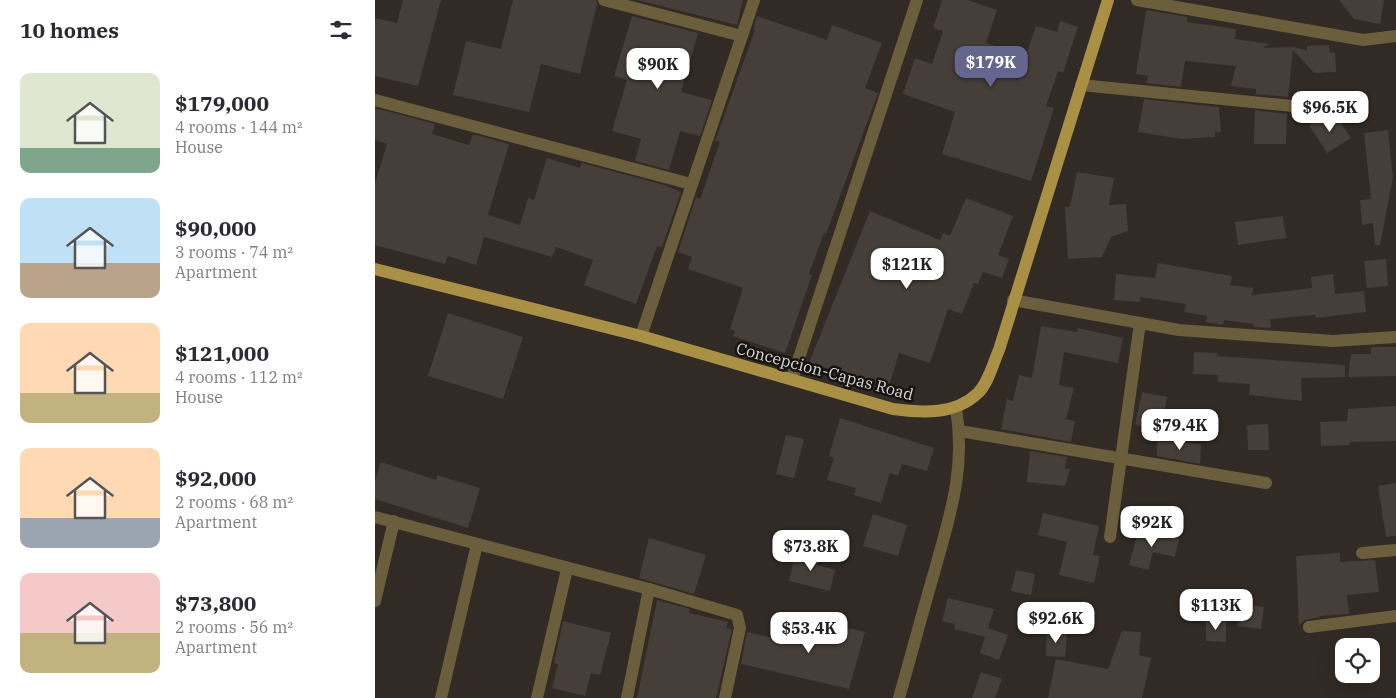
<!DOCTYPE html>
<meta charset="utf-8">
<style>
body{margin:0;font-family:"IBM Plex Serif",serif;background:#f2f2f3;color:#2b2b33;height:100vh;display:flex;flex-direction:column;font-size:19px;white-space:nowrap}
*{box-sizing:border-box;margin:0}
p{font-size:16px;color:#7c7c81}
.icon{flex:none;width:28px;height:28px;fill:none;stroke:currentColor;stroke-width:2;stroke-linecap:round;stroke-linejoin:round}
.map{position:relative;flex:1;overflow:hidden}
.drawer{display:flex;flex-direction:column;background:#fff;width:375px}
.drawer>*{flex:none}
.fabs{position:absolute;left:960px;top:638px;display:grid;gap:10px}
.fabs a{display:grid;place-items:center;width:45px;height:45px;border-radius:10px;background:#fff;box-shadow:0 5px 20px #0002;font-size:25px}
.price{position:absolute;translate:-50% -42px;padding:0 11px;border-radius:10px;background:#fff;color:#222;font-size:16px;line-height:32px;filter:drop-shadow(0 1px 2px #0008)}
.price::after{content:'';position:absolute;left:50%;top:30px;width:15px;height:11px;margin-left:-8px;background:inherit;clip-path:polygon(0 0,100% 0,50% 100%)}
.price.current{background:#64678d;color:#fff}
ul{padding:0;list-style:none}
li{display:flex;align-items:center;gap:15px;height:125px;padding:0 20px}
li span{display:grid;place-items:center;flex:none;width:140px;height:100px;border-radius:10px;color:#555}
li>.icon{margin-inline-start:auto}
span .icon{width:60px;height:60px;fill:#fffc;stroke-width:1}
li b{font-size:21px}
h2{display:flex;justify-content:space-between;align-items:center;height:60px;padding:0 20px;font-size:21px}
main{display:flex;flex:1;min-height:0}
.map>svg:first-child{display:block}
.building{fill:#463e39}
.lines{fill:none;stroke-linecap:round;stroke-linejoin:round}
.minor{stroke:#6b5e3c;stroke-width:12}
.major{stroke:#a99044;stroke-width:12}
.labels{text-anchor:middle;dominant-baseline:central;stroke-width:5;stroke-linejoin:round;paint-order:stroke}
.street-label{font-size:16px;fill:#dbd6d3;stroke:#161311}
</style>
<main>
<section class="drawer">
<h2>10 homes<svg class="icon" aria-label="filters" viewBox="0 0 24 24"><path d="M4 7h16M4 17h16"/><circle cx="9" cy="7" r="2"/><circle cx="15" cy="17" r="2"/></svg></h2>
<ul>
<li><span style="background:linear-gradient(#dfe7d0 75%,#7fa58c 0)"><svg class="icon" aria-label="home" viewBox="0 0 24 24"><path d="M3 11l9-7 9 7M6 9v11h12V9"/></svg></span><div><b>$179,000</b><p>4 rooms · 144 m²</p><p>House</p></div></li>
<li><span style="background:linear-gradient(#bfe0f5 65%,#b9a48a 0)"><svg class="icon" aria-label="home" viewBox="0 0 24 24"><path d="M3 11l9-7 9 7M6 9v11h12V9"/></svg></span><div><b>$90,000</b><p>3 rooms · 74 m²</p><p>Apartment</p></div></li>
<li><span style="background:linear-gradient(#ffd9b3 70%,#c2b280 0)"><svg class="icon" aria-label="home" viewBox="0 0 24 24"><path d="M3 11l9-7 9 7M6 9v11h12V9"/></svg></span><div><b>$121,000</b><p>4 rooms · 112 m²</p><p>House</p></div></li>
<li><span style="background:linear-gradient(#ffd9b3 70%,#9aa5b1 0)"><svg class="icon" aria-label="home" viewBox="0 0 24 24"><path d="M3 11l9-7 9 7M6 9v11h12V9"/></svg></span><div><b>$92,000</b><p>2 rooms · 68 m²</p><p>Apartment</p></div></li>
<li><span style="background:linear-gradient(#f6c9c9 60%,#c2b280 0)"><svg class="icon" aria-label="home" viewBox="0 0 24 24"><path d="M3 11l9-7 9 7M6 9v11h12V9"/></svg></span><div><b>$73,800</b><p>2 rooms · 56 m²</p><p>Apartment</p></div></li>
</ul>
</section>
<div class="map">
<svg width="1021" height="698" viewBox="0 0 1021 698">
<rect width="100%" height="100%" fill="#312a25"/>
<g class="building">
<path d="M28 0H66L43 86 0 76V18L22 23Z"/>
<path d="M138 0H221L222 4 205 74 166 64 154 112 78 95 91 41 126 49Z"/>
<path d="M262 0H368L362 25Z"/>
<path d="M567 0H592L622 10 611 43 651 55 661 26 682 32 685 21 703 27 688 73 683 71 671 106 679 108 656 181 567 154 580 112 528 94 540 58 557 64 568 31 558 28Z"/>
<path d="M964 0H1009L1005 24 979 19Z"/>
<path d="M771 10 813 17 812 22 861 29 860 39 894 44 888 48 918 47 932 50V46L954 45 955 53 960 52 961 72 939 73 918 50 913 97 881 94V89L856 86 861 66 810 61 806 87 771 83 773 76 761 74Z"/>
<path d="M257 16 323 33 306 92 337 100 325 136 305 131 294 170 260 161 266 139 237 131 252 80 239 76Z"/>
<path d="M382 16 452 40 457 25 507 43 490 88 503 93 451 234 449 233 434 274 437 275 410 353 358 336 360 331 355 329 368 288 313 269 317 257 303 252 321 197 325 199 345 142 340 141 380 30H378Z"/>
<path d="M769 99 844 107 846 132H840V137L807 139 763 132Z"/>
<path d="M0 108 60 124 57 134 94 145 98 134 134 144 113 215 145 225 153 198 159 200 172 158 205 168 207 163 289 185 306 192 287 247 282 246 261 304 209 285 218 260 181 247 177 257 109 237 101 265 73 256 70 264 0 245V183L12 144 0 140Z"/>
<path d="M880 110 912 114 911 144H879Z"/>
<path d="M947 117 963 119 976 138 952 153 934 125Z"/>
<path d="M1013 130 1018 177 1005 245H1000L998 223 987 225 985 200 996 199 989 133Z"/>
<path d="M702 172 739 178 734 205 751 204 753 231 736 237 727 257 693 259 690 207H695Z"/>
<path d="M591 198 638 216 623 255 634 259 627 278 608 272 603 284 599 283 587 314 573 309 555 363 524 353 514 386 434 363 495 211 565 240 568 233 575 236Z"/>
<path d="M908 216 911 238 863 245 860 222Z"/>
<path d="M1011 259 1013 286 992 288 989 261Z"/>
<path d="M783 263 857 276 855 285 878 288 877 295 937 288 936 277 958 274 960 294 989 291 991 312 941 318 940 315 895 319 896 328 878 327V324L849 320 848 325 831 322 832 316 809 312 811 304 765 297V302L739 300 741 274 780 278Z"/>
<path d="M73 313 148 337 128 399 53 376Z"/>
<path d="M666 326 702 332 703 328 748 338 743 363 689 352 684 385 699 388 691 419 700 421 696 442 626 429 632 399 638 401 644 375 657 378Z"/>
<path d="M996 347H1021V376L973 377 976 354H996Z"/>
<path d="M819 352 843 353 842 356 970 365V377L926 378 927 401 874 395 875 384 843 382V375L818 374Z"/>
<path d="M767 392 792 397 785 431 760 425Z"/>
<path d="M1021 406V441L974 442V445L946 446 945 422 972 421 973 409Z"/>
<path d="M465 418 559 448 552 471 527 464 523 476 515 473 506 503 479 495 481 488 452 480 459 458 454 456Z"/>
<path d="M893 424 894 450H873L872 425Z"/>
<path d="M411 435 429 439 419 478 401 474Z"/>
<path d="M782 441 826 444 825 464 782 456Z"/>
<path d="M655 451 692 457 690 468 695 469 690 486 652 482Z"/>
<path d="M6 462 61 480 62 475 105 488 93 528 0 499V481Z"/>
<path d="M1021 483V536L1011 537 1003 486Z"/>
<path d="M668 513 724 526 718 555 725 556 719 583 684 575 692 542 663 535Z"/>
<path d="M498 514 532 525 523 556 488 546Z"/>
<path d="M764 528 804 539 800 557 778 552 773 570 754 565Z"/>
<path d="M274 538 331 555 319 594 264 578Z"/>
<path d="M421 551 444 556 442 565 460 570 455 591 414 581Z"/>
<path d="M965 553V562L1000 560 1004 592 972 595 974 614 945 616V617L930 620 924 625 921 556Z"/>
<path d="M641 570 660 574 656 595 636 591Z"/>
<path d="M573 598 619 609 613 628 633 635 624 660 605 653 610 637 579 629 580 624 567 621Z"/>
<path d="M282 600 315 609 314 613 353 622 351 628 357 629 341 698H262Z"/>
<path d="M865 604 889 607 886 629 863 626Z"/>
<path d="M434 619 490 632 474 689 366 664 372 632 427 645Z"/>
<path d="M831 620H851V642L831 641Z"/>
<path d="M188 621 236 633 225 675 216 673 210 696 177 688 183 664 179 663Z"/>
<path d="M747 631 766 632 764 655 776 658 767 698H673L681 659 733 669Z"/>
<path d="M672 632 692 633 690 657 671 656Z"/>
<path d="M606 672 627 679 620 698H597Z"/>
</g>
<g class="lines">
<g class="minor">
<path d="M229 0 367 36"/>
<path d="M762 0 988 40 1021 36"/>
<path d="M706 85 978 112"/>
<path d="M0 100 316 184"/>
<path d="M638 300 804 330 958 341 1021 337"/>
<path d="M266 336 379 0"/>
<path d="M417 379 542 0"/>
<path d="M585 431 891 483"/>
<path d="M0 517 274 589 362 615 365 628 350 698"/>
<path d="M735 537 765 323"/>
<path d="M987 553 1021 550"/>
<path d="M0 601 19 521"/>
<path d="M934 627 1021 616"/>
<path d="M66 698 102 544"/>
<path d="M162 698 192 569"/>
<path d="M252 698 274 589"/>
<path d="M524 698C536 656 547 614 559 573 575 515 591 469 581 408"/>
</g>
<path class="major" d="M0 269 266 336 518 409C548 413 580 415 603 393 614 382 618 363 624 350L733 0"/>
</g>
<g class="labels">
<g class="street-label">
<text transform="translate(450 371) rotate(15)">Concepcion-Capas Road</text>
</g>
</g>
</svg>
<div class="fabs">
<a><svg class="icon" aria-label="locate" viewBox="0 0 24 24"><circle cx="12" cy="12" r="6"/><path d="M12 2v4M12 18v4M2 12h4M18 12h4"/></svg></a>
</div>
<b class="price current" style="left:616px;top:88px">$179K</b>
<b class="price" style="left:283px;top:90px">$90K</b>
<b class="price" style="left:955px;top:133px">$96.5K</b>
<b class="price" style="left:532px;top:290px">$121K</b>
<b class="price" style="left:805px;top:451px">$79.4K</b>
<b class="price" style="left:777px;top:548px">$92K</b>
<b class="price" style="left:436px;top:572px">$73.8K</b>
<b class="price" style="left:841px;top:631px">$113K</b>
<b class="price" style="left:681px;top:644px">$92.6K</b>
<b class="price" style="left:434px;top:654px">$53.4K</b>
</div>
</main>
